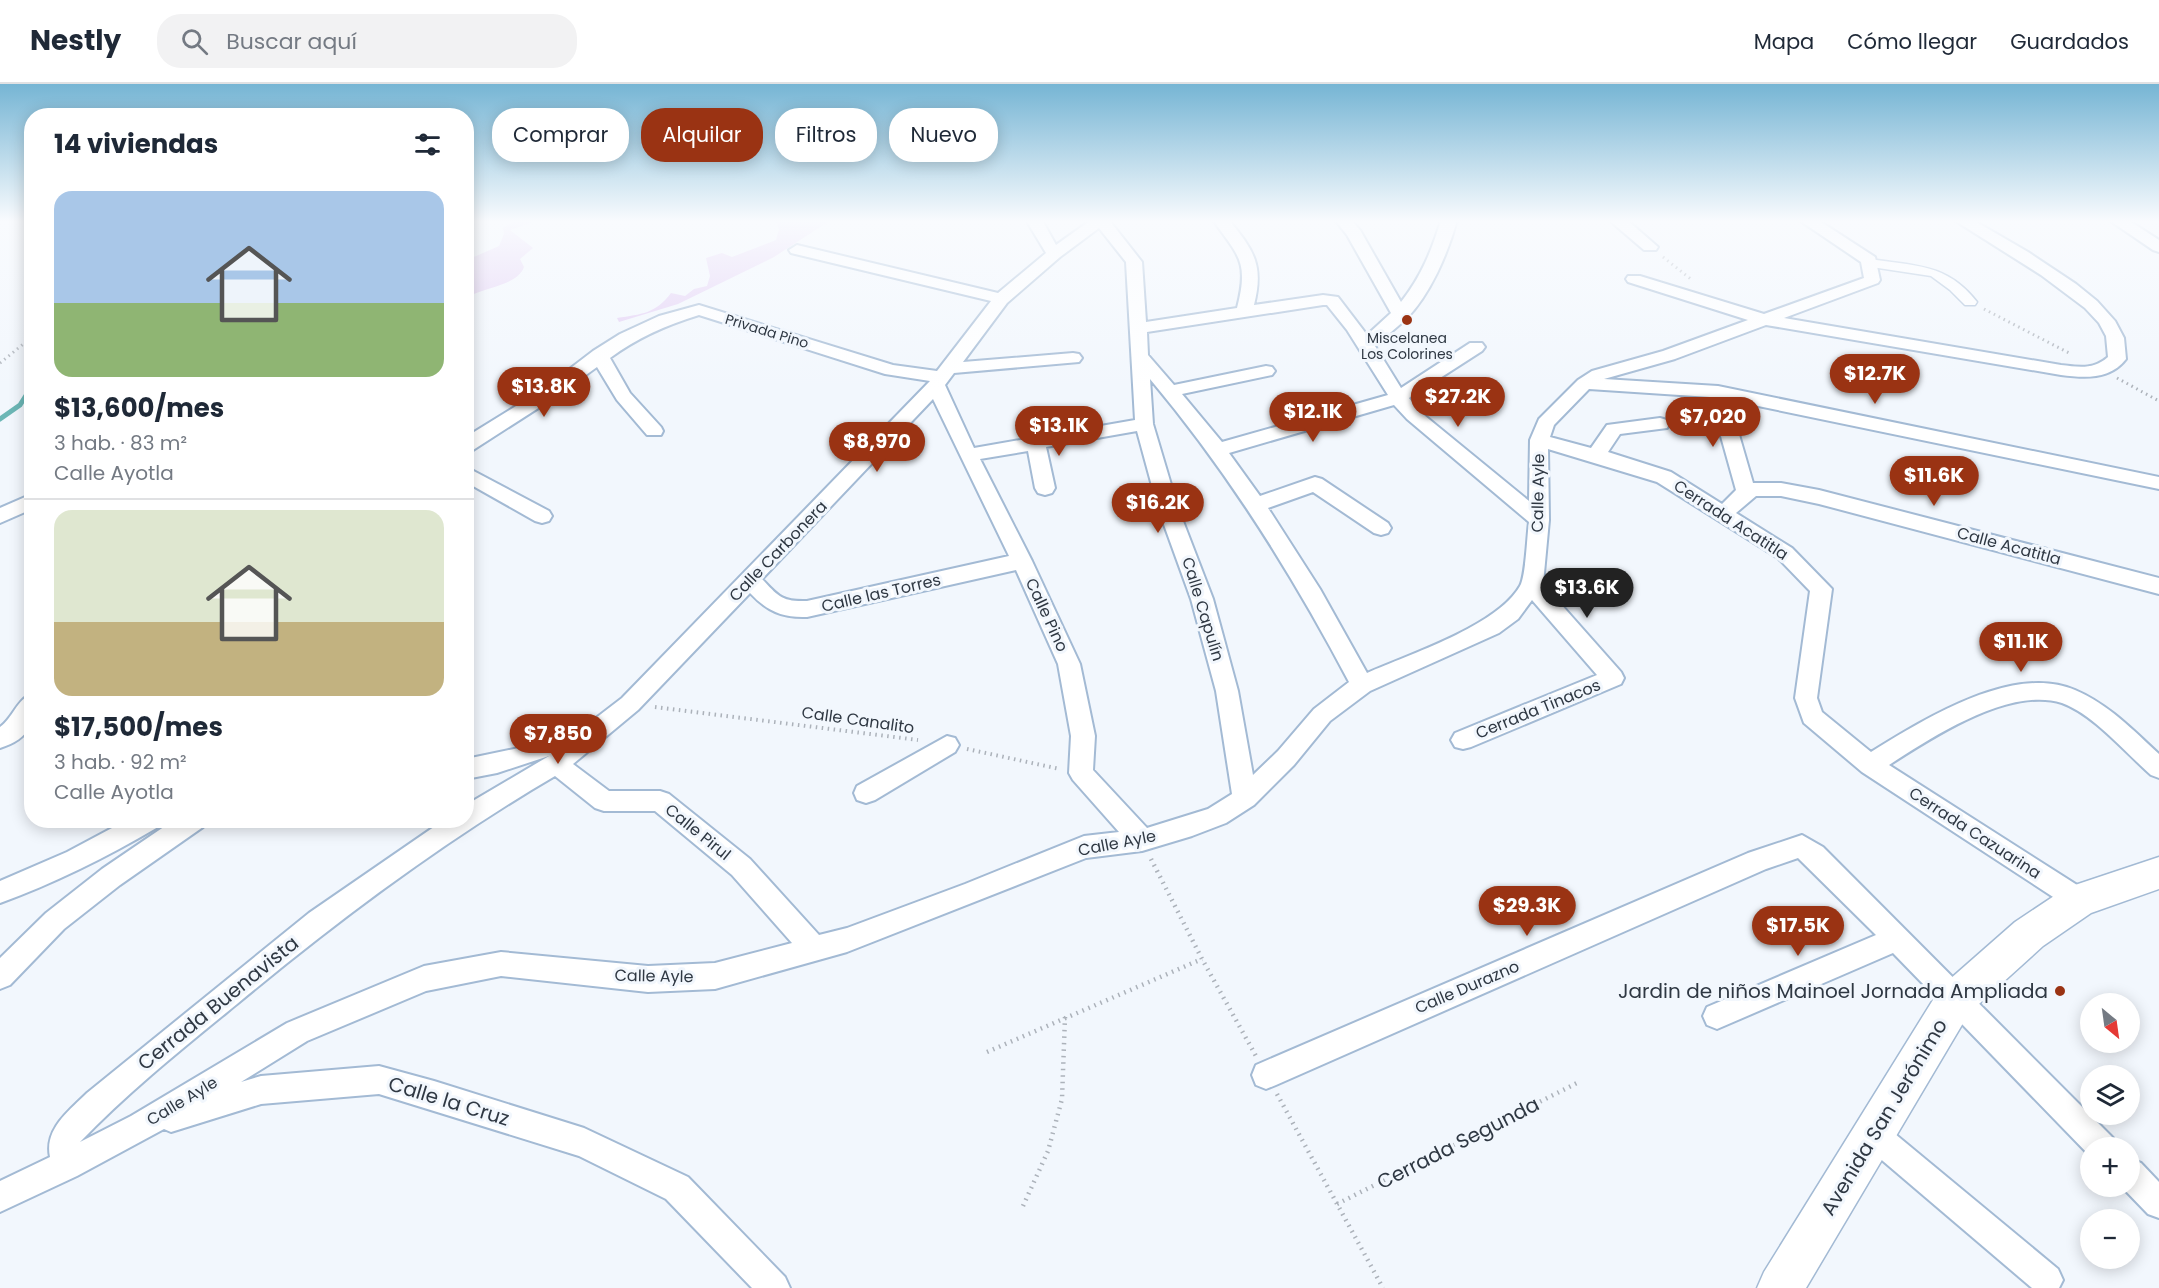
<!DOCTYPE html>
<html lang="es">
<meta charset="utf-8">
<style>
body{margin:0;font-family:Poppins,sans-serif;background:#f2f2f3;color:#1f2937;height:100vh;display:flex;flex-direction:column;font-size:22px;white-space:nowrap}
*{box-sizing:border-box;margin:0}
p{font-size:20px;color:#747a83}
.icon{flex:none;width:33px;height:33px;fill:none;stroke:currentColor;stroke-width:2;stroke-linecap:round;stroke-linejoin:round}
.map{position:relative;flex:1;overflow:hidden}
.side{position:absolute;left:24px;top:24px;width:450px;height:720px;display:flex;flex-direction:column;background:#fff;border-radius:24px;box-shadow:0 3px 15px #0003}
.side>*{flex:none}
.hud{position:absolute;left:492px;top:24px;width:570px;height:54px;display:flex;gap:12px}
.needle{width:39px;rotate:151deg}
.fabs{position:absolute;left:2080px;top:909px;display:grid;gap:12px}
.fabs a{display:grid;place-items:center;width:60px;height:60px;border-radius:50%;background:#fff;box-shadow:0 3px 15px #0003;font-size:30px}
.price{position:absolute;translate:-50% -51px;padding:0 14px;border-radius:21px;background:#9a3313;color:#fff;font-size:20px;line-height:39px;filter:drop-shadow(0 2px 3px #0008)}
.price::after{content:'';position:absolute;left:50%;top:36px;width:18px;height:14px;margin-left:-9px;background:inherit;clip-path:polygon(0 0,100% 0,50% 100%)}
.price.on{background:#222;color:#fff}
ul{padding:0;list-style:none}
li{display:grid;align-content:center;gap:12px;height:318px;padding:0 30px}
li+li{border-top:2px solid #e0e1e3}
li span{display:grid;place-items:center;height:186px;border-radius:18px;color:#555}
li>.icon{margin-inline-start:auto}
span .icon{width:108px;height:108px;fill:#fffc;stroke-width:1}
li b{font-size:26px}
h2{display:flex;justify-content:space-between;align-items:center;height:72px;padding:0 30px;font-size:26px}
.tag{padding:0 21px;border-radius:24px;background:#fff;box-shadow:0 3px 15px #0003;font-size:21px;line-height:54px}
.tag.on{background:#9a3313;color:#fff}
header{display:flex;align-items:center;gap:36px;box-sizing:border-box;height:84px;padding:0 30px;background:#fff;border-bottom:2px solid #e0e1e3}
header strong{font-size:28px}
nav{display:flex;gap:33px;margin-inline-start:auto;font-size:21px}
.search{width:420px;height:54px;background:#f2f2f3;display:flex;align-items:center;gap:15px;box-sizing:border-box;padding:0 21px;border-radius:24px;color:#747a83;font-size:22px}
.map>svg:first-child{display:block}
.green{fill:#e3cef4}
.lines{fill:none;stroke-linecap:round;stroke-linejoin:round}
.stream{stroke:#6cb7b6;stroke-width:5}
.pedestrian-casing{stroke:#a3bad4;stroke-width:3}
.minor-casing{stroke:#a3bad4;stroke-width:4}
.secondary-casing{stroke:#a3bad4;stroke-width:3}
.path-far2{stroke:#acb2ba;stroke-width:3;stroke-dasharray:1.5 4;stroke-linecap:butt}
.path-far1{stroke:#acb2ba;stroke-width:4;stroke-dasharray:1.5 4.5;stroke-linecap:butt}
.path{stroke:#acb2ba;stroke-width:4.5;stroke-dasharray:1.5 5;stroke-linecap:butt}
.pedestrian{fill:#fff;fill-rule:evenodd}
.minor{fill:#fff;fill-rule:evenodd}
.secondary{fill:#fff;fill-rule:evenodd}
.poi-dot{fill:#9a3313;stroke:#f2f7fd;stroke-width:2}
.labels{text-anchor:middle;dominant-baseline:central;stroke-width:6;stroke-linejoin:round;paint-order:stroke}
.far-street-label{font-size:14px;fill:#2f3843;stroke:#f2f7fd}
.far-poi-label{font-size:14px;fill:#2f3843;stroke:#f2f7fd}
.street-label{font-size:16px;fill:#2f3843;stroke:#f2f7fd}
.near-poi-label{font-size:20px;fill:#2f3843;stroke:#f2f7fd;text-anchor:end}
.near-street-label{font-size:20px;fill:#2f3843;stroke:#f2f7fd}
</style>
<header>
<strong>Nestly</strong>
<div class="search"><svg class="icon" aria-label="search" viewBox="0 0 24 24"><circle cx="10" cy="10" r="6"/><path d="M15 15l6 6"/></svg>Buscar aquí</div>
<nav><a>Mapa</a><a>Cómo llegar</a><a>Guardados</a></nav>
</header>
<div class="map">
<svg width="2159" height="1204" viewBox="0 0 2159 1204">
<rect width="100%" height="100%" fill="#f2f7fd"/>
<g class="green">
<path d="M516 136H566L536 137 510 146 533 164 520 175 524 183C518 200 489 203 474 210L467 225V176L499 162 504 150 503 144Z"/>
<path d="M775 136H831L774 173 678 220 619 238 617 234C642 230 655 230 671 209L685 212 694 205 707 202 710 192 706 174 722 169 732 173 776 156 779 145Z"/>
</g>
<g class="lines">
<path class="stream" d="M0 335 20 321 32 302"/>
<g class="pedestrian-casing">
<path id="pedestrian" d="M1870 175C1914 182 1947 179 1977 218L1975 221H1965L1950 206 1931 192 1865 182 1864 179Z"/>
</g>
<g class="minor-casing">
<g id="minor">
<path d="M1026 136H1042L1056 161 1091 136H1109L1142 178 1146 238 1237 224C1249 177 1239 173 1213 136H1229C1254 167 1264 181 1254 221L1323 211 1338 213 1367 251 1391 229 1347 151 1335 136H1351L1360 146 1401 218C1421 193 1432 166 1441 136H1457C1448 169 1430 211 1406 235 1396 244 1385 253 1375 262L1401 304 1470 259H1482L1485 263 1482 267 1409 314 1419 327 1529 417 1530 356 1539 335 1578 296 1592 287 1663 267 1748 236 1628 198 1626 195 1628 192H1640L1764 230 1864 194 1861 178 1799 136H1818L1875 173 1880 196 1878 199 1784 234 2061 281C2079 283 2093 286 2108 273L2106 252 2099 239 2085 224 2041 191 1954 136H1973L2028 168 2076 200 2097 217 2115 237 2124 254 2126 275C2110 296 2084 294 2061 291L1766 241 1675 275 1604 295 1718 302 2159 393V405L1729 316 1753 399H1781L1819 406 2159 494V510L1819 420 1781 412H1756L1736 429 1792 464 1832 505 1817 614 1822 628 1871 668C1923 636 2013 579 2075 606 2108 620 2133 646 2159 670V694L2151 691C2126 669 2093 630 2062 619 2009 602 1931 654 1889 681L2088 808 2092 816 2088 824 2079 827 2070 824 1862 688 1804 639 1795 614 1810 507 1778 474 1657 398 1548 365 1549 436 1543 500 1621 588 1624 594 1621 600 1471 663 1463 665 1455 663 1451 656 1455 649 1597 591 1532 516 1518 535 1499 549 1370 607 1330 637 1294 681 1254 721 1226 739 1192 752 1142 767 1086 774 847 868 715 905 648 908 501 892 426 907 307 957 241 998 261 992 379 982 434 997 584 1044 688 1093 785 1193 790 1204H752L666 1115 579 1072 379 1010 261 1020 171 1048 164 1045 77 1092 0 1128V1097L50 1073C44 1045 69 1027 87 1009L309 829 444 736H466V721L549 672 497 689 466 695V675L519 664 584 635 592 637 622 614 930 297 885 290 699 231C666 241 637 254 610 274L630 309 661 343 663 347 661 351H647L617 316 597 283 554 314 473 366 466 368V353L542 306 593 267 620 250 659 232 699 221 893 281 937 287 991 217 791 169 789 166 797 161 998 209 1046 169ZM1099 144 1126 178 1135 336 974 364 945 301 954 289 1079 278 1082 274 1079 270 1073 269 963 278 1007 219 1060 173ZM1323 221H1327L1347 246 1388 311 1222 358 1182 310 1272 291 1275 287 1272 283 1266 282 1174 301 1148 271 1147 248ZM1150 295C1229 389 1292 490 1349 598L1314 625 1278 667 1253 691 1238 607 1213 515 1178 424 1153 340ZM1589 305 1710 313 1736 406 1722 420 1671 388 1608 368 1620 350 1667 344 1669 340 1667 336 1660 334 1607 341 1591 364 1550 353 1554 341ZM933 315 1009 472 807 517C782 518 778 512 762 495ZM1394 321 1407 335 1529 438C1527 451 1526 492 1520 502 1497 542 1410 570 1367 589L1320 505 1268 424 1313 408 1374 449 1381 451 1388 449 1391 444 1388 439 1322 395 1315 393 1260 412 1229 369ZM1137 347 1158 424 1191 515 1216 607 1232 710 1208 725 1147 744 1093 686 1095 652 1080 580 1032 477 980 375 1028 367 1035 404 1038 409 1045 411 1052 409 1055 404 1046 363ZM1016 486 1058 580 1071 652 1069 689 1073 696 1119 748 1084 752 965 800 847 844 819 851 750 775 669 710 660 707H609L573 680 638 626 750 509C767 527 782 534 807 533ZM555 692 595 724 604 727H655L732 791 792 859 715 879 648 882 501 868 424 882 287 939 131 1032 80 1058C128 1008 183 964 237 920 337 837 442 758 555 692Z"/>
<path d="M1609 136H1627L1658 163 1656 166H1644Z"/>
<path d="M2109 136H2128L2159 156V168L2153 166Z"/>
<path d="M466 383 549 427 552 432 549 437 542 439 535 437 466 398Z"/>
<path d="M32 410V425L0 439V424Z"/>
<path d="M32 610C32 640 32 654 0 664V643C13 634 17 615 32 610Z"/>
<path d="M947 652 955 654 959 661 955 668 875 716 866 719 857 716 854 709 857 702Z"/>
<path d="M127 736H161L158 743C107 773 55 799 0 819V797L67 768Z"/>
<path d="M174 736H206L203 743 120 801 64 845 10 901 0 905V874L46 829 102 785Z"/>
<path d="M1802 751 1823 763 2113 1054 2118 1064H2091V1073L1893 869 1717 945 1707 941 1703 932 1707 923 1876 851 1798 774 1766 785 1276 1001 1266 1005 1256 1001 1252 991 1256 981 1748 769Z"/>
<path d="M1873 1035 1883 1040 2058 1185 2063 1196 2059 1204H2032L1863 1060 1858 1050 1863 1040Z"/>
<path d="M2130 1075 2141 1079 2159 1098V1134L2148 1130 2121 1102H2130Z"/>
</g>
</g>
<g class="secondary-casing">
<path id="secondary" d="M2159 773V805L2091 829 2043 862 1969 929 1806 1204H1757L1764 1188 1941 903 2015 838 2066 804Z"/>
</g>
<g class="path-far2">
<path d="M1663 173 1692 196"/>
<path d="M1984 225 2071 270"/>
<path d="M0 279 32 253"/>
<path d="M2117 294 2159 317"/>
</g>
<g class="path-far1">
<path d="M655 623 918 656"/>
<path d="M967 665 1060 685"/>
</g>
<g class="path">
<path d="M1151 775 1202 875 1256 972"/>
<path d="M987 968 1202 875"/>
<path d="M1277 1010 1383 1204"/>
<path d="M1337 1120 1579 998"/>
<path d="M1023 1122 1048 1067 1062 1015 1065 933"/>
</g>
<use href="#pedestrian" class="pedestrian"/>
<use href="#minor" class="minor"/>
<use href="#secondary" class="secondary"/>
</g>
<linearGradient id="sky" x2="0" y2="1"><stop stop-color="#76b5d4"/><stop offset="0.45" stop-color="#f9fbfe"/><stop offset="1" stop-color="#f9fbfe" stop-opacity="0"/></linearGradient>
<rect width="2159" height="305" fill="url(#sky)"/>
<g class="poi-dot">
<circle cx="1407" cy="236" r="6"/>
<circle cx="2060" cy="907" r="6"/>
</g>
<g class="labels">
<g class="far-street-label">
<text transform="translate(767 247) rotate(17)">Privada Pino</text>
</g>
<g class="far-poi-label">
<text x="1407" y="254">Miscelanea<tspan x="1407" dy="16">Los Colorines</tspan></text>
</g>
<g class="street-label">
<text transform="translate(1538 409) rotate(-89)">Calle Ayle</text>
<text transform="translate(1731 436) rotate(33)">Cerrada Acatitla</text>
<text transform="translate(2009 462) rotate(15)">Calle Acatitla</text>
<text transform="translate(778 467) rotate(-46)">Calle Carbonera</text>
<text transform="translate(881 509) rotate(-13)">Calle las Torres</text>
<text transform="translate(1203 525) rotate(73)">Calle Capulín</text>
<text transform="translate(1047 531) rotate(65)">Calle Pino</text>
<text transform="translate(1538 625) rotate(-22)">Cerrada Tinacos</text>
<text transform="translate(858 636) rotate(8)">Calle Canalito</text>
<text transform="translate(698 748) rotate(39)">Calle Pirul</text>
<text transform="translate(1975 749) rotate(33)">Cerrada Cazuarina</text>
<text transform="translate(1117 759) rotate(-11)">Calle Ayle</text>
<text transform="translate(654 892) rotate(1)">Calle Ayle</text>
<text transform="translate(1467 903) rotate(-23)">Calle Durazno</text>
<text transform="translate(182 1017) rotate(-31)">Calle Ayle</text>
</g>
<g class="near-poi-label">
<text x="2048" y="907">Jardin de niños Mainoel Jornada Ampliada</text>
</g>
<g class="near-street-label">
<text transform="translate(218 919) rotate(-39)">Cerrada Buenavista</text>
<text transform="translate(449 1017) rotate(17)">Calle la Cruz</text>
<text transform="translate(1884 1033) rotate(-59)">Avenida San Jerónimo</text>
<text transform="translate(1458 1059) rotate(-27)">Cerrada Segunda</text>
</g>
</g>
</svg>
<div class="fabs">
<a><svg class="needle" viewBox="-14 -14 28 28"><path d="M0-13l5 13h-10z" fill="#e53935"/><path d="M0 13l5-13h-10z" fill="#747a83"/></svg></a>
<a><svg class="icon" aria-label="layers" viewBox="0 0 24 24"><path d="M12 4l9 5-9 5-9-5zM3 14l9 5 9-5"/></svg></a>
<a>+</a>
<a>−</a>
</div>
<b class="price" style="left:1875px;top:321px">$12.7K</b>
<b class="price" style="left:544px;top:334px">$13.8K</b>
<b class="price" style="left:1458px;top:344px">$27.2K</b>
<b class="price" style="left:1313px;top:359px">$12.1K</b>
<b class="price" style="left:1713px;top:364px">$7,020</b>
<b class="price" style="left:1059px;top:373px">$13.1K</b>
<b class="price" style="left:877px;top:389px">$8,970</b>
<b class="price" style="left:1934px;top:423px">$11.6K</b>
<b class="price" style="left:1158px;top:450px">$16.2K</b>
<b class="price on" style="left:1587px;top:535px">$13.6K</b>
<b class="price" style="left:2021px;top:589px">$11.1K</b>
<b class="price" style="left:558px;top:681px">$7,850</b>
<b class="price" style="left:1527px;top:853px">$29.3K</b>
<b class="price" style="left:1798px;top:873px">$17.5K</b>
<div class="hud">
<a class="tag">Comprar</a>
<a class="tag on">Alquilar</a>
<a class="tag">Filtros</a>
<a class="tag">Nuevo</a>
</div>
<section class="side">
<h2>14 viviendas<svg class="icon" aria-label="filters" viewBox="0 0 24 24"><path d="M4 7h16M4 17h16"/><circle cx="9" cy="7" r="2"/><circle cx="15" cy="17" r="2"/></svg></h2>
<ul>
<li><span style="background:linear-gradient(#a9c7e8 60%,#8fb573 0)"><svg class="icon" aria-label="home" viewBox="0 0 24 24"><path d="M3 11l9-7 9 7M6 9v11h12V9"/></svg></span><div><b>$13,600/mes</b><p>3 hab. · 83 m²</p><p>Calle Ayotla</p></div></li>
<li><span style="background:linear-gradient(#dfe7d0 60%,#c2b280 0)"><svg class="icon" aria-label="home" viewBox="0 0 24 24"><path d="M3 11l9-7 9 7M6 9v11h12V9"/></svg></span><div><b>$17,500/mes</b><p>3 hab. · 92 m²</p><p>Calle Ayotla</p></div></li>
</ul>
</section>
</div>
